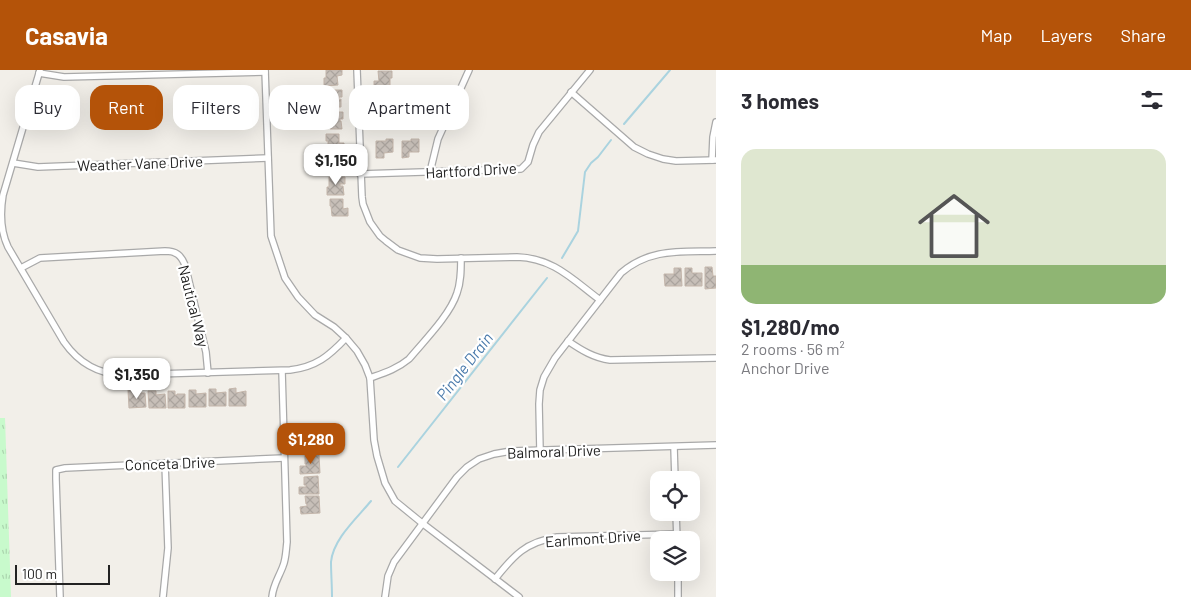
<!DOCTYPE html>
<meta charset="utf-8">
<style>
body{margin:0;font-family:Barlow,sans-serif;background:#f2f2f3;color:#2b2b33;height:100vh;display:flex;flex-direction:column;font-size:19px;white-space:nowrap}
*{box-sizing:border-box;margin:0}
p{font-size:16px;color:#7c7c81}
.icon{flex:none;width:28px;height:28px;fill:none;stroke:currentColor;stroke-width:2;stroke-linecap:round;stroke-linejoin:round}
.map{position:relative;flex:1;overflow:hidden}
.drawer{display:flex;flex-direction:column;background:#fff;width:475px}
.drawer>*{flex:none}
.banner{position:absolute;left:15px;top:15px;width:475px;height:45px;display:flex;gap:10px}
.fabs{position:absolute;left:650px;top:401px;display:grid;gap:10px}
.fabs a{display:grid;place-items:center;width:50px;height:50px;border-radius:10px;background:#fff;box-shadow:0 5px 20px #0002;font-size:25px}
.scale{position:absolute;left:15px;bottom:12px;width:95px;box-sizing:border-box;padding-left:5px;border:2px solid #222;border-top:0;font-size:14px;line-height:18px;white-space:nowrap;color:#222;-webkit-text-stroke:4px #fff;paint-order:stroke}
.price{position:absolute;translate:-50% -42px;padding:0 11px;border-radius:10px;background:#fff;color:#222;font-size:16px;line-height:32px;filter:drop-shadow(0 1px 2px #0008)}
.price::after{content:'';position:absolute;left:50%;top:30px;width:15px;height:11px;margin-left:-8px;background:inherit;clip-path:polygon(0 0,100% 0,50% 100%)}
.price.selected{background:#b45309;color:#fff}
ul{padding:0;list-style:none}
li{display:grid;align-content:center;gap:10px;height:265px;padding:0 25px}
li span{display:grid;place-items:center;height:155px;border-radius:15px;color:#555}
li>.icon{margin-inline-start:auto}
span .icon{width:90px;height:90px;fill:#fffc;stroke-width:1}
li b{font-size:21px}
h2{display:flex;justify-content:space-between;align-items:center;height:60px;padding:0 25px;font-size:21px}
.chip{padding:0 18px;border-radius:15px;background:#fff;box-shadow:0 5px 20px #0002;font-size:18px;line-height:45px}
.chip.selected{background:#b45309;color:#fff}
header{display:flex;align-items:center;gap:30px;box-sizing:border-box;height:70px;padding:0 25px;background:#b45309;color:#fff}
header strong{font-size:24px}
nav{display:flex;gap:28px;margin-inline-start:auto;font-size:18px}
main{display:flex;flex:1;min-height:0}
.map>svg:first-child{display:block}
.park{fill:url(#park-tufts)}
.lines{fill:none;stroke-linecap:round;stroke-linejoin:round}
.stream{stroke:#aad3df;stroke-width:2}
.building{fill:url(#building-cross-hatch);stroke:#c4b6ab}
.minor-casing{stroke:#a9a9a9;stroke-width:8}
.minor{stroke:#fff;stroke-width:5.5}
.labels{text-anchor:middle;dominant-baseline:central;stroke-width:4.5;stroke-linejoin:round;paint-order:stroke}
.street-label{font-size:15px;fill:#222;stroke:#fff}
.water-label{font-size:16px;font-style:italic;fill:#4a7aab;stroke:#fff}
</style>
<header>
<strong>Casavia</strong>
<nav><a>Map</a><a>Layers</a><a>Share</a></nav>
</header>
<main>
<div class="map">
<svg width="716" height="527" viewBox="0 0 716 527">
<defs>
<pattern id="park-tufts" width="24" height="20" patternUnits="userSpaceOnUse" patternTransform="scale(1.25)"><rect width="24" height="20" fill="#c8facc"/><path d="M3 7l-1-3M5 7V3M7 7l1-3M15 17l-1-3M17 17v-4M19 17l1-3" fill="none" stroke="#acd6af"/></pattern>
<pattern id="building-cross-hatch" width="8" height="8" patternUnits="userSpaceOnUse" patternTransform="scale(1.25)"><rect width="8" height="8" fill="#c7bfb8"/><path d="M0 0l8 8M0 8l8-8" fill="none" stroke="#aba49e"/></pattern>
</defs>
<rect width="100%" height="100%" fill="#f2efe9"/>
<path class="park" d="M0 348H5L11 527H0Z"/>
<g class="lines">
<g class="stream">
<path d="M624 54 670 0"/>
<path d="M562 188 578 161 585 102 591 93 598 87 611 70"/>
<path d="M398 397 547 208"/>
<path d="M332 527C332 515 331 503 331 492 333 469 357 448 371 431"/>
</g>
</g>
<g class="building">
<path d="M326 0H342V5L337 6 338 15 324 16V8H326Z"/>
<path d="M378 1H392V8H390V18H374V11H379Z"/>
<path d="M328 20H342V27H339V30L341 29V37H329V34H327V28H329Z"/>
<path d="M380 22H391V37L375 38V31L382 30H381Z"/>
<path d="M329 42H343V49H340V51H341L342 59H330V56H328V49H329Z"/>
<path d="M380 42H391V58H375V51H382L380 50Z"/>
<path d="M326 64H339V73H344V80L328 81V71H326Z"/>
<path d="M386 69H393V82L384 83V88H376V71H386Z"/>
<path d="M411 69H419V82H409V87L402 88V71H411Z"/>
<path d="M326 85H339V95H344V102H328V93H326Z"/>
<path d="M329 107H345V114H340V116H343L344 125H327V117H329Z"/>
<path d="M330 129H343V139L348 138V146H332L331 136H330Z"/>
<path d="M705 197H712L713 206H716V218L705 219Z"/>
<path d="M674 198H681L682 216H665L664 204H674Z"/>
<path d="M685 198H692V203H702V216H685Z"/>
<path d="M236 318V323L246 321V336H229V319Z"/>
<path d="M209 319H216V323L226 322V336H209Z"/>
<path d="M128 320H135L136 325H138V323H145L146 337 129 338Z"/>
<path d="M189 320H196V324L206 323V337H189Z"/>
<path d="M148 321H156V325L165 324 166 338H149Z"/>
<path d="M168 321H175V325H177V324H185V338H168Z"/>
<path d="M316 365V382L297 383V376H303V373L302 374V366Z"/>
<path d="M319 385 320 403 300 404V396H306V394H305V386Z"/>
<path d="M318 406 319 424H299V417H306V415H304V407Z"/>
<path d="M305 426H319L320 443 301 444 300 437 307 436V434H306Z"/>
</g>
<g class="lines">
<g class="minor-casing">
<g id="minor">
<path d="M40 0 3 125C0 143 0 160 8 177L64 272C78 292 98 304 123 305L290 300C316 297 329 286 346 268"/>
<path d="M265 0 271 166 285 208 298 227 315 245 334 257 346 268 357 281 365 295 370 308 374 370 377 386 385 413 395 431 422 453 519 527"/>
<path d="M357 0 362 127 363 134 370 152 380 166 386 171 398 180 420 188 437 189 517 187C553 188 572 209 600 230"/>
<path d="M39 3 64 7 265 2"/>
<path d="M571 22 634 77 648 84 663 89 676 91 716 90"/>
<path d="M712 90 713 67 716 52"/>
<path d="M13 93 38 97 268 88"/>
<path d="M430 102 438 69 469 0"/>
<path d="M360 104 521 99 528 92 533 75 539 62 590 0"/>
<path d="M21 198 40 188 165 181C176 181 181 185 185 195L206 282 208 303"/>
<path d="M568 271C581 280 594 288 610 290L716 288"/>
<path d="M370 308C384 303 397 299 409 289 424 271 450 245 457 223 461 212 461 200 461 188"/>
<path d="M674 377 675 410"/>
<path d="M540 381 539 334 540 320 544 307 555 288 621 203C650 178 680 182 716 181"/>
<path d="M676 442 677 470"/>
<path d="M678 502V527"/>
<path d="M495 509C514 485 526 472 557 467L677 464"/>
<path d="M60 527 56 409V400L65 398 284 388"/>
<path d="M163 527 168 478 165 393"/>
<path d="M272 527C273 515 279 507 283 496 286 489 286 480 287 472L282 301"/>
<path d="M385 527 388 506 394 492 457 407 467 397 479 389 494 384 511 381 716 375"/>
</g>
</g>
<use href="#minor" class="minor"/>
</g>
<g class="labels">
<g class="street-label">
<text transform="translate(140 93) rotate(-2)">Weather Vane Drive</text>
<text transform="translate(471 100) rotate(-3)">Hartford Drive</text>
<text transform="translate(194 236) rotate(76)">Nautical Way</text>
<text transform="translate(554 381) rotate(-2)">Balmoral Drive</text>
<text transform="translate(170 393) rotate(-2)">Conceta Drive</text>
<text transform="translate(593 468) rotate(-4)">Earlmont Drive</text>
</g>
<g class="water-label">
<text transform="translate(464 296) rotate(-52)">Pingle Drain</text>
</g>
</g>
</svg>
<div class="fabs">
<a><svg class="icon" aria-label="locate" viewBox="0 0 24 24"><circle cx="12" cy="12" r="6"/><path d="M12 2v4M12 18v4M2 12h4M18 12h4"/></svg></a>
<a><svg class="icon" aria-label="layers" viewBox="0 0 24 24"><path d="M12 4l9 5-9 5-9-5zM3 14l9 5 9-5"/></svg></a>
</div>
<div class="scale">100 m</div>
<b class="price" style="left:336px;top:116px">$1,150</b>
<b class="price" style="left:137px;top:330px">$1,350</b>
<b class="price selected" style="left:311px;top:395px">$1,280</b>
<div class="banner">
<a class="chip">Buy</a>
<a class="chip selected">Rent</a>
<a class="chip">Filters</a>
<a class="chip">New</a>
<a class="chip">Apartment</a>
</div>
</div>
<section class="drawer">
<h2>3 homes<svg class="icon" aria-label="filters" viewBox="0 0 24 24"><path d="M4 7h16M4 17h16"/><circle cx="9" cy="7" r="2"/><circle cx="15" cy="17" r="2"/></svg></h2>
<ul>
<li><span style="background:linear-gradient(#dfe7d0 75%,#8fb573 0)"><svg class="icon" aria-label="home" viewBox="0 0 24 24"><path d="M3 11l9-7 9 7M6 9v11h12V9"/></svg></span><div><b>$1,280/mo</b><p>2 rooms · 56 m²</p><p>Anchor Drive</p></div></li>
</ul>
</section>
</main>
